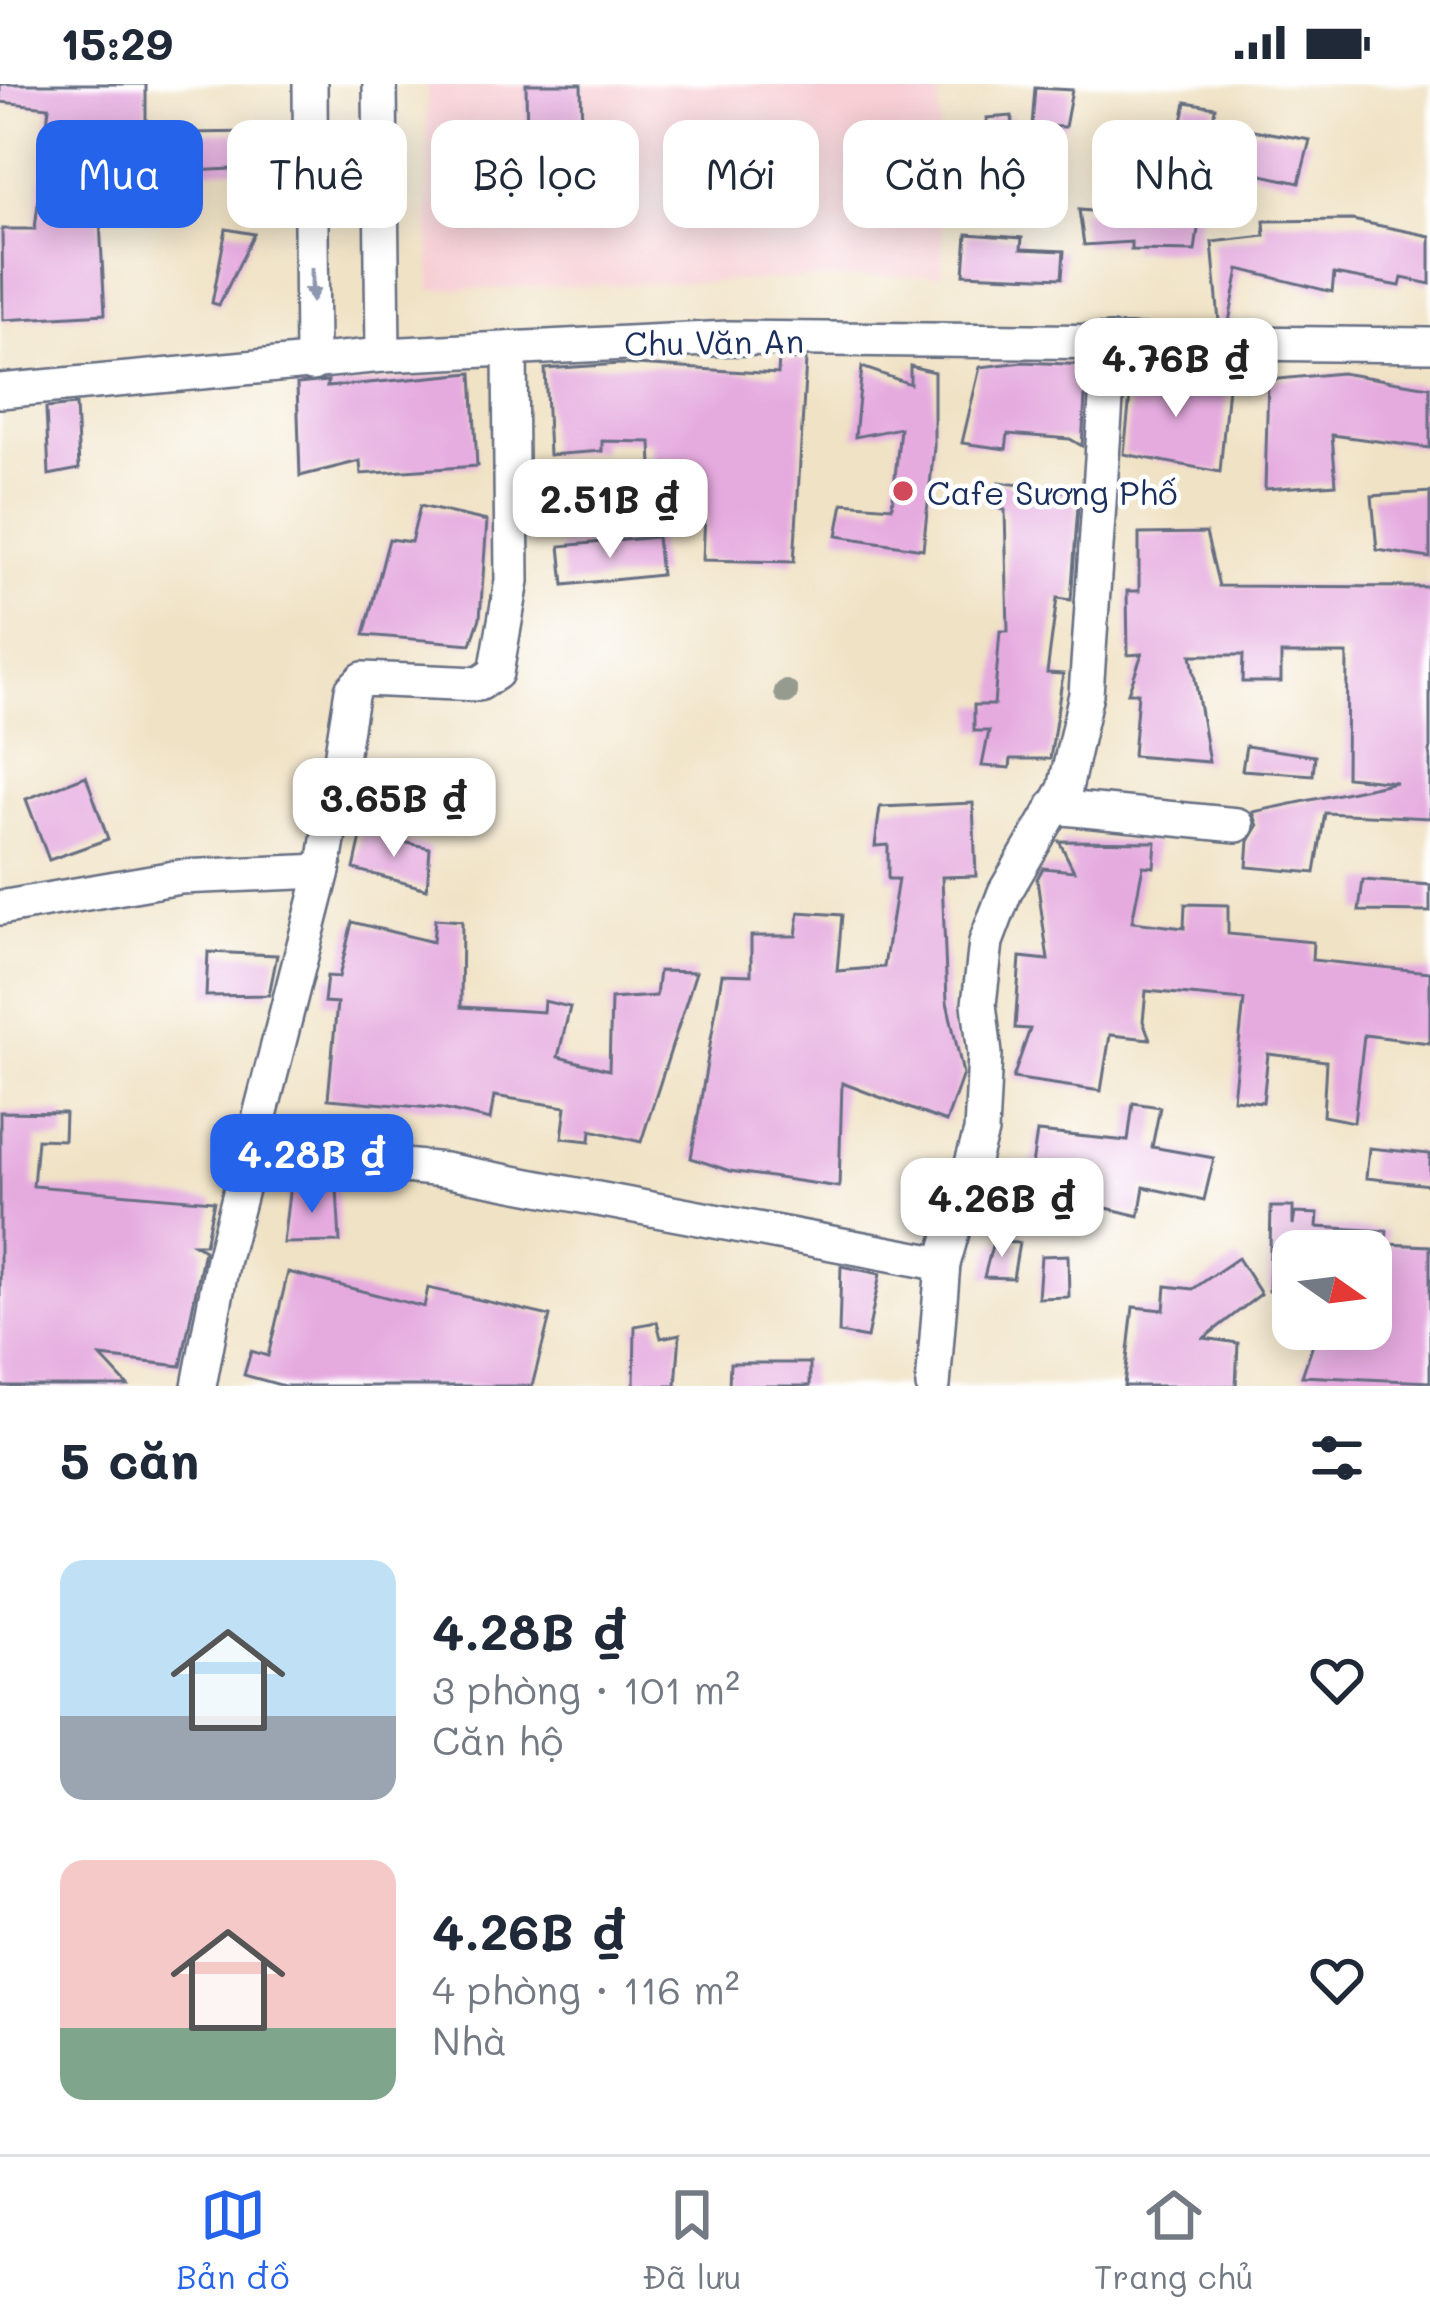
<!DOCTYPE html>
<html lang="vi">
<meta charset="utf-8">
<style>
body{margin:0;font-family:Mali,sans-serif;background:#f6f6f7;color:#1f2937;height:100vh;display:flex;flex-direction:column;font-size:45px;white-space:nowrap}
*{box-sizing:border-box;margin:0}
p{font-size:39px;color:#747a83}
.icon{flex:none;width:66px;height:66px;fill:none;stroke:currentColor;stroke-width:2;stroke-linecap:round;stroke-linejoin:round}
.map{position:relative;height:1302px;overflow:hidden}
.panel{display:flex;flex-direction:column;background:#fff;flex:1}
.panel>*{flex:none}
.hud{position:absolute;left:36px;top:36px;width:1359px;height:108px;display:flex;gap:24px}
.needle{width:78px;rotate:104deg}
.controls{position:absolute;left:1272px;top:1146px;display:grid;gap:24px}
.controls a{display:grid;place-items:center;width:120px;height:120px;border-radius:24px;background:#fff;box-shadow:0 6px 30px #0003;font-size:60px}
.price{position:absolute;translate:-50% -102px;padding:0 27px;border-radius:24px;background:#fff;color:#222;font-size:39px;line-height:78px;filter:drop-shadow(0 3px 6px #0008)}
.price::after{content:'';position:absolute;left:50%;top:72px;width:36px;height:27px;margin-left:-18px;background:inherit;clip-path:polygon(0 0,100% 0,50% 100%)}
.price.selected{background:#2563eb;color:#fff}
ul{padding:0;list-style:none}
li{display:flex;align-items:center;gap:36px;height:300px;padding:0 60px}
li span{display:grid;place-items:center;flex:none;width:336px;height:240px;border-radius:24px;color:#555}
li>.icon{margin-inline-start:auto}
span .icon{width:144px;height:144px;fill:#fffc;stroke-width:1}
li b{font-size:51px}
h2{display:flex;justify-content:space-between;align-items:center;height:144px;padding:0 60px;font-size:51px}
.chip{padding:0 42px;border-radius:24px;background:#fff;box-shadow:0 6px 30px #0003;font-size:42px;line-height:108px}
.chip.selected{background:#2563eb;color:#fff}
.status{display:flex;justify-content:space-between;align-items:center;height:84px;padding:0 60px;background:#fff;direction:ltr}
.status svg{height:33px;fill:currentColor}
.tab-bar{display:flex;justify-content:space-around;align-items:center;height:168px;border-top:3px solid #e0e1e3;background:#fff;font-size:33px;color:#747a83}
.tab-bar a{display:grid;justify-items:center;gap:6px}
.tab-bar .selected{color:#2563eb}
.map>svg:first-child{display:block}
.built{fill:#f7cfd5}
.building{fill:#e5abdf}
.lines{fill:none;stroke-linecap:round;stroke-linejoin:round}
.minor-casing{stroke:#666e82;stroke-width:38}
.minor{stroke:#fff;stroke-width:33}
.tree{fill:#969b90}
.oneway{fill:#8d97ae}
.poi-dot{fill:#d1495b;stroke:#fff;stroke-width:4.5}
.labels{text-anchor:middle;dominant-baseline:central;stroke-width:9;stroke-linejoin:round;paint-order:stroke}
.street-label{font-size:33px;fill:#1b2f5e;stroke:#fff}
.poi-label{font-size:33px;fill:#1b2f5e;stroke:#fff;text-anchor:start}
</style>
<div class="status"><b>15:29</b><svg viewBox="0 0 49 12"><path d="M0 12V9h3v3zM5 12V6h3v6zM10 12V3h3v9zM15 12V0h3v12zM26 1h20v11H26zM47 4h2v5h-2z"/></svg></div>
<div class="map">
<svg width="1430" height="1302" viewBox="0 0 1430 1302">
<rect width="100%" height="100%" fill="#fff"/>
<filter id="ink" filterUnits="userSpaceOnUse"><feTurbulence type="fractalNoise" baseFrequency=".00833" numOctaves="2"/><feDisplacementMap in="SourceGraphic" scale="24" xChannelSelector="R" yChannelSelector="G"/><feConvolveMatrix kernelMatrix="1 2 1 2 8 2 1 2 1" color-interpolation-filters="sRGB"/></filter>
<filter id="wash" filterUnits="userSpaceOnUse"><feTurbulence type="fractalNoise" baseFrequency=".004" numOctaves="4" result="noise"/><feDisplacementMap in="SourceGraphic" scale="48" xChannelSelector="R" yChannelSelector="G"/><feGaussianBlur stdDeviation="2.7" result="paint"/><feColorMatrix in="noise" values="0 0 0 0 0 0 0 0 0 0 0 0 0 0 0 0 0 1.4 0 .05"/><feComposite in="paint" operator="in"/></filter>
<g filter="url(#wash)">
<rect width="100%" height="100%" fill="#f0e2c4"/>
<path class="built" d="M426 0H939L942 191 431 206Z"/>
<g id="blocks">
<g class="building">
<path d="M0 0H146V120L99 119 105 230 3 236 2 145H35L49 23 0 18Z"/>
<path d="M526 0H581L583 111 528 113Z"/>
<path d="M1035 4 1072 6 1065 43 1032 42Z"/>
<path d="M1186 18 1215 23 1213 39 1310 56 1299 99 1207 79 1195 167 1131 166V158L1084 161 1079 126 1163 133Z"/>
<path d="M1012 32 1018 107 985 110 987 34Z"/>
<path d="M256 48 252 84 192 87 189 49Z"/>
<path d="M1352 136 1430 152V200L1402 194 1400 202 1334 190 1332 208 1239 185 1229 238H1219L1212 158 1265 152 1264 137Z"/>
<path d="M226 145 254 150 219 221 212 219Z"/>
<path d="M967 150 1022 154 1021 165 1064 167 1062 194 964 190Z"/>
<path d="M779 275 806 276 794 478 703 476 705 430H654L651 358 602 357V367L549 371 545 285 620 280 778 290Z"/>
<path d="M1023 278 1087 281 1082 362 1070 355 1008 350 1006 365 962 359 980 283Z"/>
<path d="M910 282 934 288V363L923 465 837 452 843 419 892 423 900 344 855 353 862 283 910 300Z"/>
<path d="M1133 283 1200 294 1198 307 1228 302 1220 388 1124 370Z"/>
<path d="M472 289 477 382 361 390 360 377 300 392 297 300 328 297 327 303Z"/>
<path d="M1341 289 1430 303V364L1332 351 1336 400 1265 405 1268 296Z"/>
<path d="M76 321 79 385 49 391 46 324Z"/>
<path d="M999 398 1079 409 1071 516 1057 514 1047 589 1063 590 1050 675H1011L1010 684 982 682 989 647H974V621H994L1000 547H1008L1005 426 995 424Z"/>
<path d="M1430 408V474L1377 466 1372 412Z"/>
<path d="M420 422 487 437 480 534 471 560 364 551 389 455 411 458Z"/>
<path d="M1206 449 1219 502 1430 503V734L1325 729 1315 789 1247 783 1249 757 1258 742 1253 728 1396 698 1346 693 1347 570H1281V598H1242L1243 571H1191L1209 678 1133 672 1138 609H1128L1142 570 1128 571 1127 507H1139V450Z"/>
<path d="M657 453 661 491 564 501 560 462Z"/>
<path d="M1246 662 1315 672 1313 691 1242 686Z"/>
<path d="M86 692 108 755 49 776 26 715Z"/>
<path d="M973 719 976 792 942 793 947 918 963 990 946 1038 842 999 839 1103 730 1087 691 1074 722 890 751 891V852H796L799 828 842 831 837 887 884 883 898 795H888V761L875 762 880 723Z"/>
<path d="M362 749 430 764 427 805 354 785Z"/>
<path d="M1059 757 1156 758 1154 783 1143 782 1132 838 1184 844 1185 820 1228 821V850L1313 858 1312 876 1430 888V959L1364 951 1354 1038 1323 1032 1326 977 1268 970 1263 1018 1233 1015 1244 916 1146 907 1143 937 1150 955 1110 951 1101 1007 1013 994 1030 945 1015 944 1020 873 1048 876 1037 795 1043 784 1074 787Z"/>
<path d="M1363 796 1430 801V828L1359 827Z"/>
<path d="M435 835 462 837 461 923 543 928 544 917 570 923 558 973 609 986 611 915 656 912 659 887 696 888 641 1058 591 1046 590 1057 562 1054 566 1023 494 1012 490 1036 442 1025 328 1015 337 919 324 918 327 892 339 893 352 838 433 858Z"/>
<path d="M208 868 277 871 269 911 206 912Z"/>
<path d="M1133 1019 1160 1023 1152 1063 1214 1074 1204 1116 1144 1103 1139 1132 1098 1122V1131L1027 1115 1037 1048 1128 1057Z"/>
<path d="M0 1028 65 1029 64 1056 37 1055 33 1102 214 1117 205 1160H194L204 1166 181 1282 101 1273 128 1302H0Z"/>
<path d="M1369 1064 1430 1070V1101L1366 1094Z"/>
<path d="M290 1101 337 1105 340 1158 283 1159Z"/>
<path d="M1271 1123H1293V1141L1295 1129 1318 1130 1317 1143 1387 1147 1386 1160 1430 1162V1298L1302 1292 1318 1245H1371V1167H1293V1222L1269 1207Z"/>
<path d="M993 1158 1019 1159 1013 1194 984 1193Z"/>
<path d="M1068 1171 1069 1213 1038 1214 1041 1172Z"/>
<path d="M1238 1174 1261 1210 1204 1254 1238 1259 1236 1302H1124L1133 1223 1164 1226 1166 1202 1193 1205Z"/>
<path d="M841 1182 880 1190 867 1254 839 1249Z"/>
<path d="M288 1188 424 1223 428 1204 550 1232 532 1302H284L244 1291 251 1267 268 1272Z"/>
<path d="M657 1238 661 1254 680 1250 676 1302H634L635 1242Z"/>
<path d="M730 1279H810V1302H729Z"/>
</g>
</g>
</g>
<g filter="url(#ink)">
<use href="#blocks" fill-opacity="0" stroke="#666e82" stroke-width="3"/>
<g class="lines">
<g class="minor-casing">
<g id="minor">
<path d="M310 0 312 280"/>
<path d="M380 0 383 271"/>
<path d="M0 307 383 271 729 254 1430 261"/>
<path d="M1054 723 1237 741"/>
<path d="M0 824 180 793 323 787"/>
<path d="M253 1067 444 1086 943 1180"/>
<path d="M199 1302 223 1175 323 787 352 606 363 595 479 600 496 589 512 497 510 265"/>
<path d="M933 1302 943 1180 981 1048 985 970 979 920 986 858 1005 808 1065 705 1086 610 1110 257"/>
</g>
</g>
<use href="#minor" class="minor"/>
</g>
<circle class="tree" cx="786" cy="608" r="12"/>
<defs><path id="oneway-solid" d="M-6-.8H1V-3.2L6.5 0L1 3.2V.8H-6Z" transform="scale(3)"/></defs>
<use class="oneway" href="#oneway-solid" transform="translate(312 201) rotate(90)"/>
</g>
<circle class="poi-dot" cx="903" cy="407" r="12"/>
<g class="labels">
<g class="street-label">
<text transform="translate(714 257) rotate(-1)">Chu Văn An</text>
</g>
<g class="poi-label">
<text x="927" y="407">Cafe Sương Phố</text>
</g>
</g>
</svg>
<div class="controls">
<a><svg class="needle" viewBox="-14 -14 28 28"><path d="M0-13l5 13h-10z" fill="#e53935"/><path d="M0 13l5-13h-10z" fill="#747a83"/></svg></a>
</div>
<b class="price" style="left:1176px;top:336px">4.76B ₫</b>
<b class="price" style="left:610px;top:477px">2.51B ₫</b>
<b class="price" style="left:394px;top:776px">3.65B ₫</b>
<b class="price selected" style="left:312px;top:1132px">4.28B ₫</b>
<b class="price" style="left:1002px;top:1176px">4.26B ₫</b>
<div class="hud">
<a class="chip selected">Mua</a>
<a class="chip">Thuê</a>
<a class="chip">Bộ lọc</a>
<a class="chip">Mới</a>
<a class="chip">Căn hộ</a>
<a class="chip">Nhà</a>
</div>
</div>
<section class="panel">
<h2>5 căn<svg class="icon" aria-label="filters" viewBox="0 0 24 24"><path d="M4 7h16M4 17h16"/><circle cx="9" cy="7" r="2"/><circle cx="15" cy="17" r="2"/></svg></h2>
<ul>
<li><span style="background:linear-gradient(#bfe0f5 65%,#9aa5b1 0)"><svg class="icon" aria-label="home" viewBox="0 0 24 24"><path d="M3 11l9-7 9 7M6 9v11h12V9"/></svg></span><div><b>4.28B ₫</b><p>3 phòng · 101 m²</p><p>Căn hộ</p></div><svg class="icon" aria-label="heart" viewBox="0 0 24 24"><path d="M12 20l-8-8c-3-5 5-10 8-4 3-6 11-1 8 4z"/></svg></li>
<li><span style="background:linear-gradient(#f6c9c9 70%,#7fa58c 0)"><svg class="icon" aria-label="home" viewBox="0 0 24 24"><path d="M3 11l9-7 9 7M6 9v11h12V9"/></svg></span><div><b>4.26B ₫</b><p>4 phòng · 116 m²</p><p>Nhà</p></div><svg class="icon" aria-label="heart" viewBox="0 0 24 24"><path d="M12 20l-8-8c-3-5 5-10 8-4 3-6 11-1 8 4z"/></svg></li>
</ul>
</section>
<nav class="tab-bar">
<a class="selected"><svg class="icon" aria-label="map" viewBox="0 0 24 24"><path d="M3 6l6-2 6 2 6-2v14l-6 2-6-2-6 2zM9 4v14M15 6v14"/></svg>Bản đồ</a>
<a><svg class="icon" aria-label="saved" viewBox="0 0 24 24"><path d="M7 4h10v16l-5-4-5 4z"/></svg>Đã lưu</a>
<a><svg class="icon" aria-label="home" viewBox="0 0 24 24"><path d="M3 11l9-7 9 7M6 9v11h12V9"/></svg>Trang chủ</a>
</nav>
